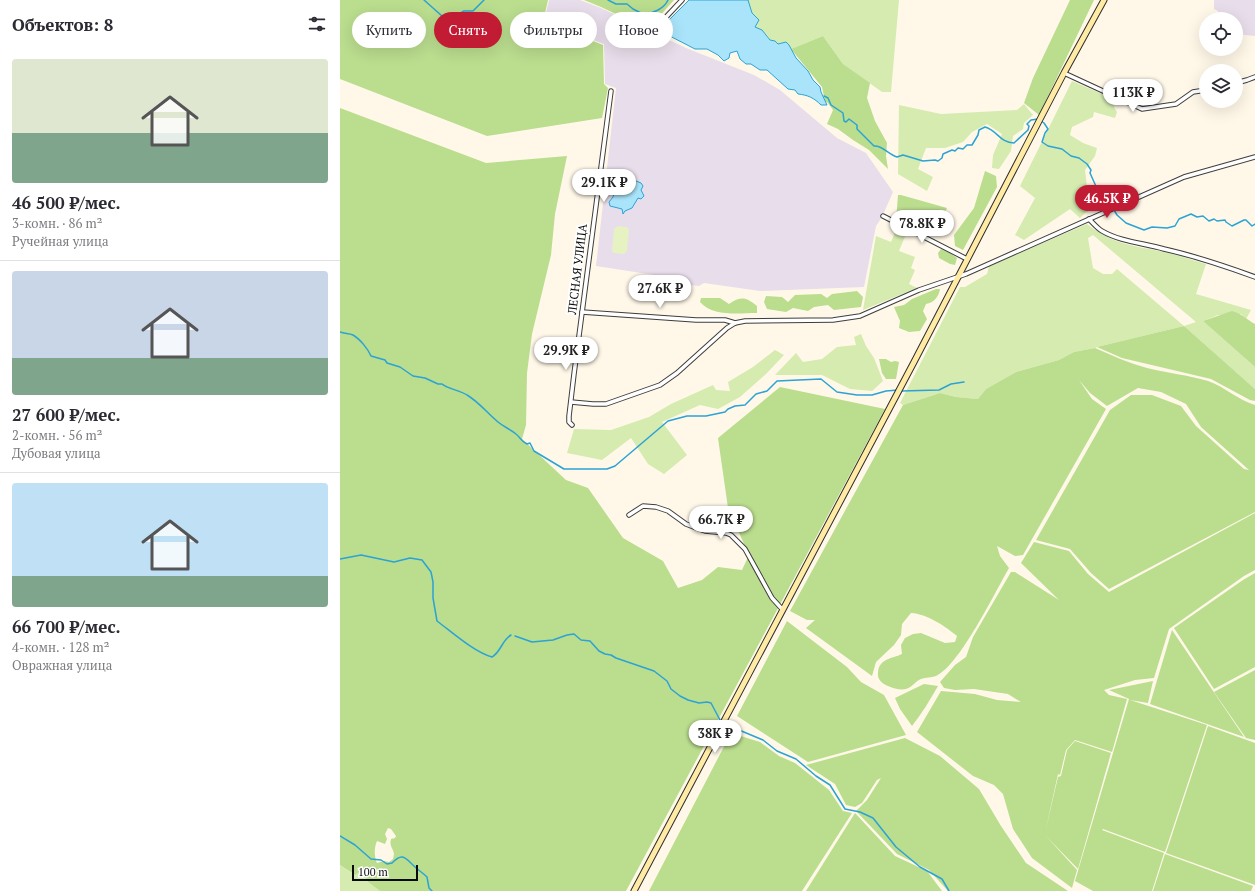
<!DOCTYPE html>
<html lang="ru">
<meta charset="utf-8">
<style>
body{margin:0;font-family:"PT Serif",serif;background:#f2f2f3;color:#2b2b33;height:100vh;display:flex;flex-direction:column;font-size:15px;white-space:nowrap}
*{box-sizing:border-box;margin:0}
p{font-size:13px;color:#7c7c81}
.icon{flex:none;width:22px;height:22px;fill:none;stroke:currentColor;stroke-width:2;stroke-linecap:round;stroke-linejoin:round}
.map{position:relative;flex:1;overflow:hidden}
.drawer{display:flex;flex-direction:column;background:#fff;width:340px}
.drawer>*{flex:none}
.guide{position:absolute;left:12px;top:12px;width:380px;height:36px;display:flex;gap:8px}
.controls{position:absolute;left:859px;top:12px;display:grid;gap:8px}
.controls a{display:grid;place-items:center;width:44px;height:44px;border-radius:50%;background:#fff;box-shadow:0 4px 16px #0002;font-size:20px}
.scale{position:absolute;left:12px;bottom:10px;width:66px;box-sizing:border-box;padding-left:4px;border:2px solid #0a0a0a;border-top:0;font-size:11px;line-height:14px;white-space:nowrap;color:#0a0a0a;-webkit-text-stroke:3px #fff;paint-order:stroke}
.price{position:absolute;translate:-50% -34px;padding:0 9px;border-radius:14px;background:#fff;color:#222;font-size:13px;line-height:26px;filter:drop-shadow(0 1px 2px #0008)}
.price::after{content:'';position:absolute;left:50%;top:24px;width:12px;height:9px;margin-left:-6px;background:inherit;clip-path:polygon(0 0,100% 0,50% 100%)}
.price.selected{background:#c21b34;color:#fff}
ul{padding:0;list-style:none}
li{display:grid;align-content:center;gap:8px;height:212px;padding:0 12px}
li+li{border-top:1px solid #e1e1e2}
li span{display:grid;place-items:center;height:124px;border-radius:4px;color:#555}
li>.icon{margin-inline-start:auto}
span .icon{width:72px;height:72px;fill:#fffc;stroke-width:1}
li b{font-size:17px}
h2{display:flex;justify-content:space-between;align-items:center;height:48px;padding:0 12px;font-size:17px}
.tag{padding:0 14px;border-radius:18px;background:#fff;box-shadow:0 4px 16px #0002;font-size:14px;line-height:36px}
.tag.selected{background:#c21b34;color:#fff}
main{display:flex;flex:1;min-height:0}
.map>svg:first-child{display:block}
.industrial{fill:#e8ddea}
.green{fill:#d5ebb0;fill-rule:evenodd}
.forest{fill:#badd8e;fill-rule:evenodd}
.pitch{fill:#e6f2c2}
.water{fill:#a9e4fa;stroke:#2ba3d5}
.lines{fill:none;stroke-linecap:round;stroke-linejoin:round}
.stream{stroke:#2ba3d5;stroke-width:1.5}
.minor-casing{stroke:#3d3d3d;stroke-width:5.5}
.secondary-casing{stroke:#2c2c2c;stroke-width:7}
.minor{stroke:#fff;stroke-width:3.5}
.secondary{stroke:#ffeba3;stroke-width:5}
.labels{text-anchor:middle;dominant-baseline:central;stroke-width:4;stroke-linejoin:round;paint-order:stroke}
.street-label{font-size:12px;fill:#0a0a0a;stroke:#fff}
</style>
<main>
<section class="drawer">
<h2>Объектов: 8<svg class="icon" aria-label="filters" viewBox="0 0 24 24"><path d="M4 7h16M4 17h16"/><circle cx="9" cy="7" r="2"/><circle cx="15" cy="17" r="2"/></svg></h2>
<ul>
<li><span style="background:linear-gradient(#dfe7d0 60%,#7fa58c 0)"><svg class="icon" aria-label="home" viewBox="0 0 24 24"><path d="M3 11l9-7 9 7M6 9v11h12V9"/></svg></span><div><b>46 500 ₽/мес.</b><p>3-комн. · 86 m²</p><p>Ручейная улица</p></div></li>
<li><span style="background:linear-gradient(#c9d6e8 70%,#7fa58c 0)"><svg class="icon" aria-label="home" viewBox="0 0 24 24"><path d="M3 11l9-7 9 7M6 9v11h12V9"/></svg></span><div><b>27 600 ₽/мес.</b><p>2-комн. · 56 m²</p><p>Дубовая улица</p></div></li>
<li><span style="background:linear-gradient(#bfe0f5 75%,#7fa58c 0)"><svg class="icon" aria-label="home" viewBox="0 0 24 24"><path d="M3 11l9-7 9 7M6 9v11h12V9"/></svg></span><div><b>66 700 ₽/мес.</b><p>4-комн. · 128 m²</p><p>Овражная улица</p></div></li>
</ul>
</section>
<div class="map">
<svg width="915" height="891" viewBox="0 0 915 891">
<rect width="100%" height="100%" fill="#fff8e8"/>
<g class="industrial">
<path d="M209 0H240L261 8 346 48 414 75 440 90 497 138 526 153 553 192 542 217 536 226 524 287 420 291 364 283 359 286 335 283 334 278 256 266 276 88 265 84 264 44 204 22Z"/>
<path d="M874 0H915V36L896 34V19H879L878 11 874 9Z"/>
</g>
<g class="green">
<path d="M408 0H559L551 92H542L503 64 483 36 451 49 449 45H438L430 40 427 35 415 27 419 20 412 13Z"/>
<path d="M732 81 776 100 774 107 777 112 775 118 754 112 753 117 732 127 730 135 743 143 757 148 755 156 745 170 747 187 759 205 745 213 740 218 730 209 684 240 675 235 695 198 680 186Z"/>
<path d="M684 104 693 115 684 123 683 129 673 136 671 151 659 169 652 168 653 155 662 134 647 124 632 132 623 142 605 148H586L578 169 593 177 587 191 558 174 559 105 601 114 677 110Z"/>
<path d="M747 224C774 245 792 245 824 252 838 255 852 260 866 264L856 294 911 310 906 319 901 314 878 315 863 321 915 367V389L844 326 757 347 755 348 734 352 719 360 676 372 646 389 638 399 616 397 600 393 563 405 560 403 620 287H625L647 274 649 266ZM753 235 856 322 844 326 777 269 772 274H763L753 268 748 238Z"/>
<path d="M556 230 566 234 559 251 575 257 571 268 575 270 569 284 577 288 523 310 536 236 551 242Z"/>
<path d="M521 334 526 346 534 358 543 381 532 391 510 389 482 375H435L456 353 463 362 482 359 497 347 516 345 514 337Z"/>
<path d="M435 350 444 355 426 374 400 397 378 409 360 405 322 422 347 455 324 474 308 464 291 438 262 460 227 453 234 429 271 430 309 417 331 404 373 385 376 390 390 391 388 382 413 367Z"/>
<path d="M0 865 14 875 19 872 24 875 28 882 40 891H0Z"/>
</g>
<g class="forest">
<path d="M0 0H208L203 22 263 45 264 84 268 88 262 118 147 136 0 79Z"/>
<path d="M244 0H334L308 29 261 7Z"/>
<path d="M730 0H754L699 115 684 103 693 78Z"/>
<path d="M483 36 503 64 530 83 527 98 535 121 547 143 546 156 548 169 529 150 513 140 498 129 487 124 493 110 488 103 485 101 482 87 451 49Z"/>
<path d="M0 108 146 163 227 156 215 214 211 255 192 334 187 373 186 425 182 439 226 480 248 488 283 538 323 561 338 588 362 580 378 567 402 570 409 555 388 508 378 438 440 387 545 409 286 891H40L28 882 24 875 19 872 15 875 0 865ZM48 828 51 829 56 836 55 838 51 839C49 846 53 848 54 854L53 859 49 862 44 861 37 863C34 857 34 847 37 841L45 844 47 839 45 834Z"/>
<path d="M645 171 656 176 657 187 623 250 615 246 614 235 634 208Z"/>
<path d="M558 195H561L607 208 595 233C586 239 581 230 572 228 570 227 567 227 565 226L567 223 564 222 556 221Z"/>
<path d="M601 249 610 253 617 258 615 265 610 264 599 258 598 253Z"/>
<path d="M596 289H600C599 296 594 303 586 304L583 311 587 319 580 331 569 332 559 328 560 321 554 307 564 305 572 299Z"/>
<path d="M517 291 523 297 521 307 494 310 488 305 474 307 468 311 453 308 446 312 427 309 424 302 426 296 442 297 448 302 455 295 481 294 487 298 492 294Z"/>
<path d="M361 298H380L389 304C401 296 406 297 417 306V313C399 313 373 317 360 302Z"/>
<path d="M892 311C902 314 906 319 915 324V367L863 321Z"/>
<path d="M844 326 915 389V401L910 400 871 379 782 358 757 347Z"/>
<path d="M755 348C773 356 789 363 807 368 827 373 848 375 868 381 885 387 898 400 915 405V512L769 589 751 573 730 549 696 540 770 410 791 395H812L841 406 856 426 904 469 909 470 861 427 846 404 821 392 798 388 767 406 750 393 739 380 752 399 766 409 683 555 675 556 657 546 660 556 669 568C655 592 620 665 596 676 591 678 586 677 581 679 578 680 576 682 574 684 566 692 558 690 548 686 543 684 537 680 538 673 539 658 552 659 562 654L561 645 565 638 573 634 581 633 605 643 615 642 617 636C605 626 587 614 571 613L562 624 561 635 554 645 536 662 532 676 466 628 475 620H467L450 611 563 405 600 393 616 397 638 399 646 389 676 372 719 360 734 352Z"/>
<path d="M539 359H546L551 362 555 361 559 362 556 379H546L542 373Z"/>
<path d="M915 513V570L904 576 829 629 814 678 795 680 764 690 769 695 787 699 772 752 735 740 726 750 720 775 718 774 705 833 718 777 721 776 727 750 735 741 771 753 738 869 705 835 737 870 732 888 692 858 673 829 663 794 654 785 633 776 577 732 601 691 635 694 657 700 681 702 668 694 634 689 615 690 604 688 600 682 615 665 626 657 633 637 671 572H675L719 600 681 563 694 542 729 551 748 574 769 592Z"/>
<path d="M915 573V667L874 689 834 628 903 580Z"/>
<path d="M447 621 507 667 521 682 544 695 566 735 468 762 397 716Z"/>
<path d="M832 630 904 737 810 704Z"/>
<path d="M915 670V740L906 738 874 692Z"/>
<path d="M813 681 808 703 790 700 867 725 825 852 763 829 762 830 824 853 812 891H753L735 881 789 699 769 690Z"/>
<path d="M584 684 598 686C590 700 582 713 572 726L560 709 555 698Z"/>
<path d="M868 726 915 743V885L826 853Z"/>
<path d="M391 733 420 742 439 756 455 763 489 790 503 811 512 813 462 891H309Z"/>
<path d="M565 738 600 756 639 789 661 826 686 863 728 891H608L589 870 557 854 516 811 527 800 541 778 537 780 522 803 515 807 506 805 495 784 466 765Z"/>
<path d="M515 813 555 856 587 871 602 891H466Z"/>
<path d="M825 854 913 886 911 891H813Z"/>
</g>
<path class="pitch" d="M278 226 286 227 289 229 287 251 284 254 274 253 272 251 274 229Z"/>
<g class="water">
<path d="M349 0H408L412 13 419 20 415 27 422 30 430 40 435 41 438 44 446 42 449 45 456 58 468 71 473 80 480 87 481 92 487 105H481C474 98 468 95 458 94L455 90 448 89 427 70H420L411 64H406L400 59 397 51 390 53 389 58 384 61 378 55 367 49H355L324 33 321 28Z"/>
<path d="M296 181 301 183 303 186 301 190 304 196 301 199 298 198 292 208 285 211 283 214 282 209 270 206 269 202 273 197 275 190C284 191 289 187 296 181Z"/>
</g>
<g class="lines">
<g class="stream">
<path d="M84 0 102 16H115L124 11H133L144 0"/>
<path d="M268 0 276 4H287L293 9 305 15C314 12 324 9 328 0"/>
<path d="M484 96 488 98 491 105 503 113 504 121 506 122 509 119 517 125V129L534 146C542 145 548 154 557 157L563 155 583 161 595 160 598 161 602 158 603 154 612 150 615 151 618 148 623 149 627 145H632L638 135 639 130 645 127C657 130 660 143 674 143L688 130 689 126 687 124 691 120 698 119"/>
<path d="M701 121 704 123 708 129 705 133 702 142 708 146 722 149 731 156 739 158 747 164 751 170 750 173 759 193 763 198 768 200 777 215 786 223 804 230 812 227 827 228 835 226 839 219 851 214 857 217 863 216 869 221 874 219 877 221 885 220 886 222 892 226 904 220H906L912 226 915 224"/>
<path d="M0 332C4 334 9 333 13 335 20 339 28 349 31 356L45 360 47 363 60 367 73 376 85 378 98 384H102C106 388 121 391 127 395 139 402 147 413 158 422 164 427 170 429 176 434 180 437 181 441 187 444L190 443 194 451 224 469H267L275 466 328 421 347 416H366L385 412 388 409 395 406 405 405 416 394 427 391 437 381 481 379 497 392 517 395H532L546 391 558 390"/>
<path d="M561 391 599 390 611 384 624 382"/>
<path d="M0 559 21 555 54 562 70 558 82 560 91 572 93 582V598L97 621C112 632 134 652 152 657 161 652 162 640 171 635"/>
<path d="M175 636 192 642 213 640 227 635 234 634 241 640 250 641 259 651 265 654 271 655 276 658 314 671 327 681 331 689 340 696 348 700 359 703 367 702 371 703 380 720"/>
<path d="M399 730 423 740 437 751 456 759 476 776 490 785 505 809 520 812 533 818 556 847 580 867 602 879 609 891"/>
<path d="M0 836 15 845 31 859 41 860 47 864 52 863C63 852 65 858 75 867 78 870 83 873 87 877L89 888 92 891"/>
</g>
<g class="minor-casing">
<g id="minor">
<path d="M312 32 342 0"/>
<path d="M724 73 802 109 836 104 853 92 866 90"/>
<path d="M896 83 907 80 915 77"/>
<path d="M543 216 627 259"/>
<path d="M749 219C753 223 757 228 762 231 781 242 804 243 824 249 855 256 885 266 915 277"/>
<path d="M242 312 356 320H385L395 323"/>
<path d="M231 402 253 404H266L320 385 337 373 387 328 395 323 405 321 493 320 520 316 579 290 626 274 844 177 915 157"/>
<path d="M232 425 229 422V416L234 374 271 91"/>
<path d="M289 515 303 506 316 507 328 511 346 524 359 529 365 531 386 533 391 535 405 549 432 598 442 609"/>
</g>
</g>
<g class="secondary-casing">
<path id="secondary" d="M294 891 574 362 724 73 764 0"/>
</g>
<use href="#minor" class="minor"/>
<use href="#secondary" class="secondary"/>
</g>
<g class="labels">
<g class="street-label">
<text transform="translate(237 269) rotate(-83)">ЛЕСНАЯ УЛИЦА</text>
</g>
</g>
</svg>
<div class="controls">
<a><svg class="icon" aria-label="locate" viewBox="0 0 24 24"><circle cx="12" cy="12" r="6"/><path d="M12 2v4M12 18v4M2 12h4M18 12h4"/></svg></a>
<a><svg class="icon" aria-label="layers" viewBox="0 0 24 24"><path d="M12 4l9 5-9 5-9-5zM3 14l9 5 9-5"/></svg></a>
</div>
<div class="scale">100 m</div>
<b class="price" style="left:793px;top:113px">113K ₽</b>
<b class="price" style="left:264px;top:203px">29.1K ₽</b>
<b class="price selected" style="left:767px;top:219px">46.5K ₽</b>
<b class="price" style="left:582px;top:244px">78.8K ₽</b>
<b class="price" style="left:320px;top:309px">27.6K ₽</b>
<b class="price" style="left:226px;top:371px">29.9K ₽</b>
<b class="price" style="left:381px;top:540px">66.7K ₽</b>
<b class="price" style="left:375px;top:754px">38K ₽</b>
<div class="guide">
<a class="tag">Купить</a>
<a class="tag selected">Снять</a>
<a class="tag">Фильтры</a>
<a class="tag">Новое</a>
</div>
</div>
</main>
